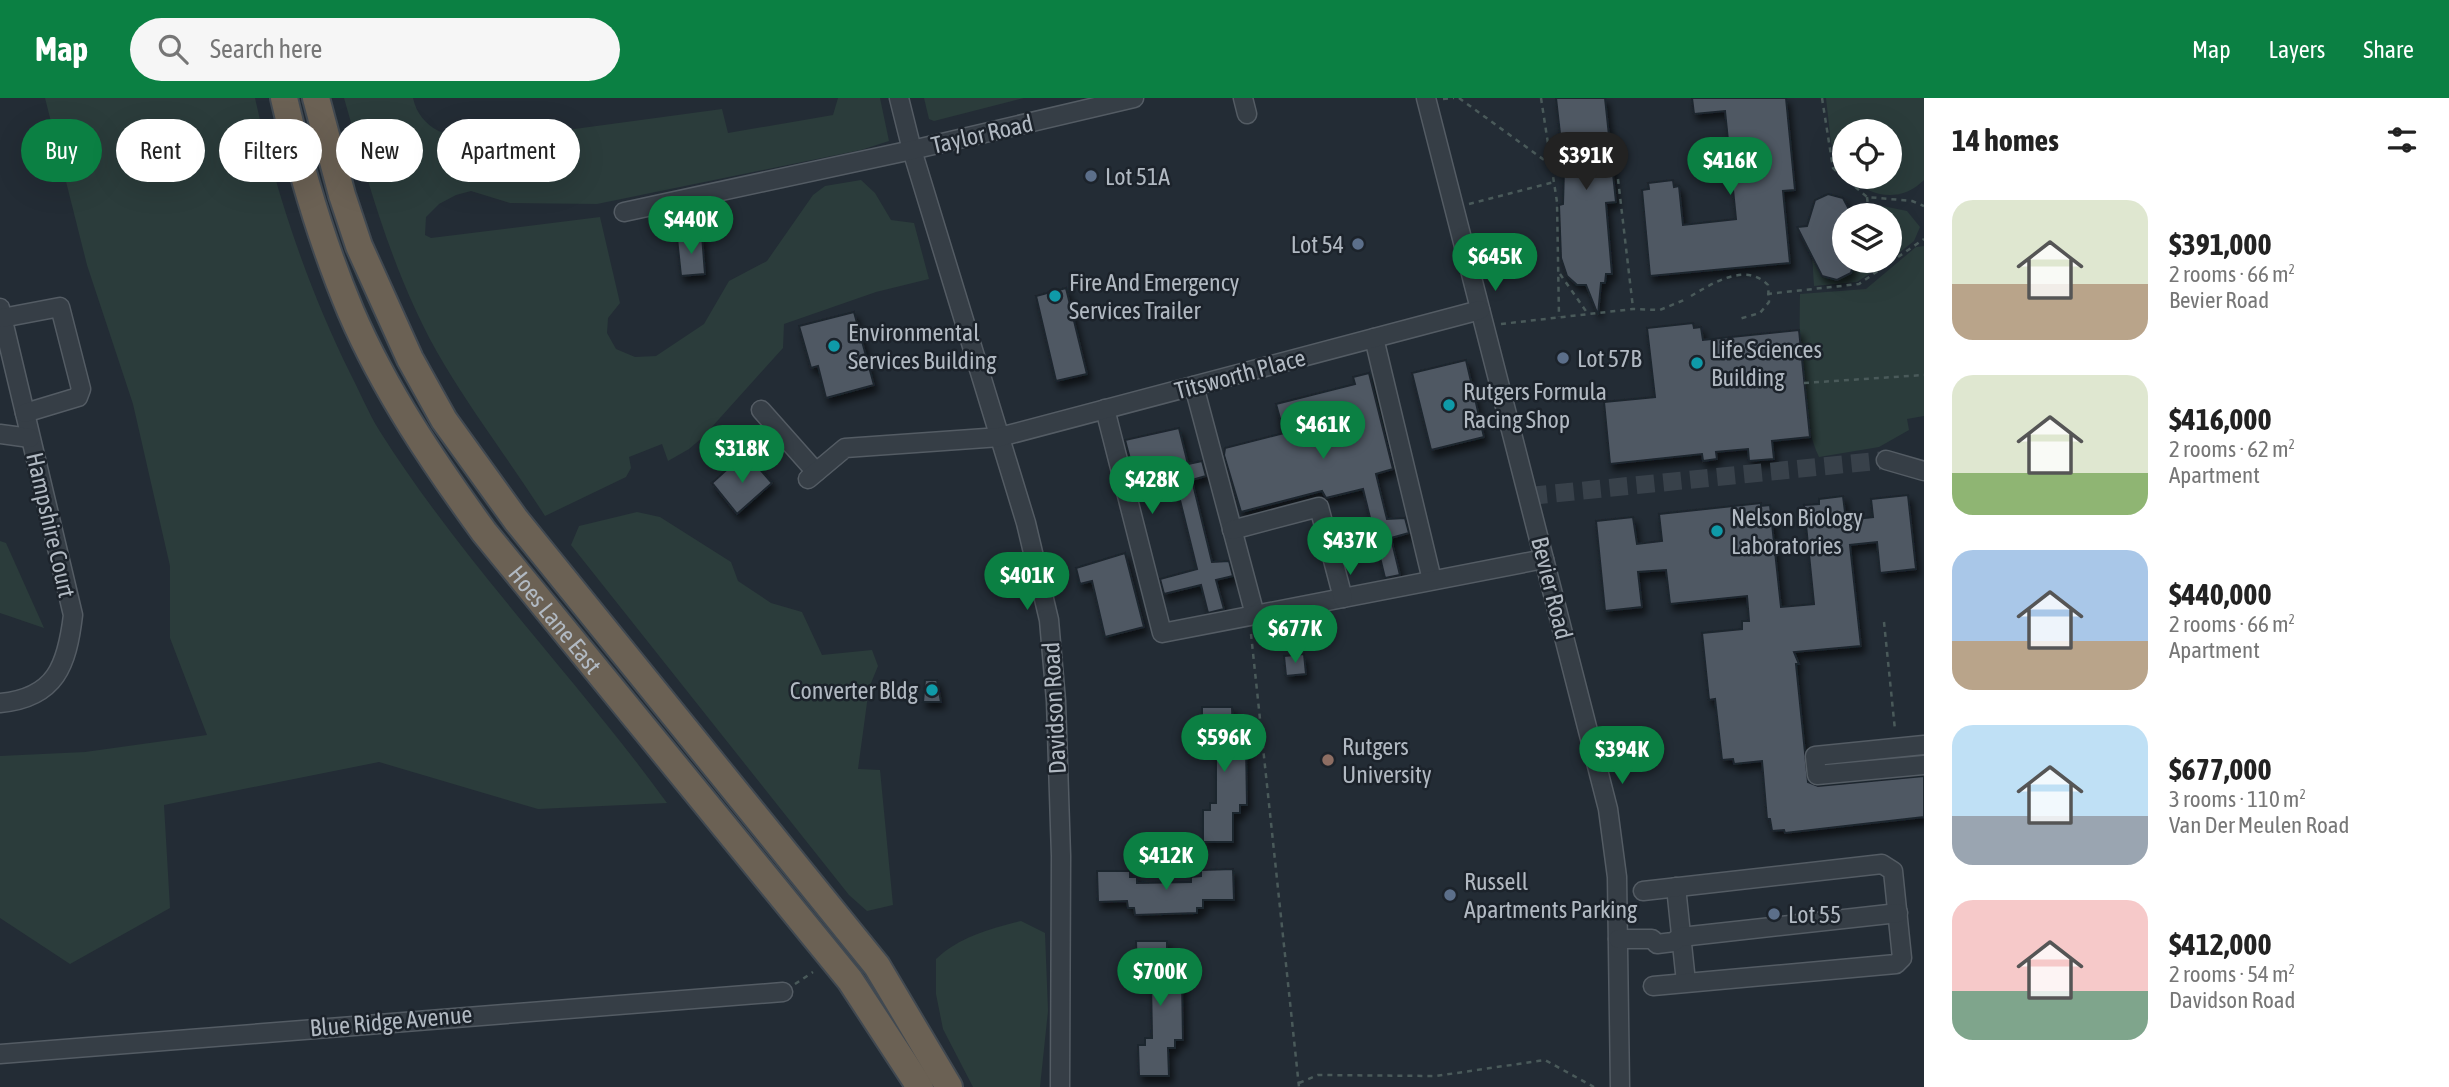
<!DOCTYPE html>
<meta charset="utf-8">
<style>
body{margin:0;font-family:"Asap Condensed",sans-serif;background:#f6f6f6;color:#222;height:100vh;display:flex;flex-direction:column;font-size:26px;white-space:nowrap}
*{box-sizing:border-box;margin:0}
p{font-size:23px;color:#767676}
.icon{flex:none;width:38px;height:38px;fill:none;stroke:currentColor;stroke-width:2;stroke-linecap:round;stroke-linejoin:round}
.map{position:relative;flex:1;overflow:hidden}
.drawer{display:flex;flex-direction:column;background:#fff;width:525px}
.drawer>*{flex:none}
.hud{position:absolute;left:21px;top:21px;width:665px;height:63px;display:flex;gap:14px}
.fabs{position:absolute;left:1832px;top:21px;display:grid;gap:14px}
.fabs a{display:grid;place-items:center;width:70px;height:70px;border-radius:50%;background:#fff;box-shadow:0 7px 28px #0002;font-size:35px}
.price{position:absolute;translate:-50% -60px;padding:0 16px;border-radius:24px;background:#0b8043;color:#fff;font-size:23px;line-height:46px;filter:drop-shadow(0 2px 4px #0008)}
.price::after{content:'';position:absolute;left:50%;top:42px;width:21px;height:16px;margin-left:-10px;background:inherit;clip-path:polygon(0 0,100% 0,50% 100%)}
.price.selected{background:#222;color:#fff}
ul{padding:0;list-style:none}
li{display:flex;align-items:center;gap:21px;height:175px;padding:0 28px}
li span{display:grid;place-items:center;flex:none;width:196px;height:140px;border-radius:21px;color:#555}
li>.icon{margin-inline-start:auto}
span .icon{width:84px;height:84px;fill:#fffc;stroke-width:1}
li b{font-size:30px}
h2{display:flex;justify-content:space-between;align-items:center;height:84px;padding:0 28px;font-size:30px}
.pill{padding:0 24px;border-radius:32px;background:#fff;box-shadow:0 7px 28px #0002;font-size:24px;line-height:63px}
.pill.selected{background:#0b8043;color:#fff}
header{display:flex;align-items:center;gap:42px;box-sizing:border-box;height:98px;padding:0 35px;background:#0b8043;color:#fff}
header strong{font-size:33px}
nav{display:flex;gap:38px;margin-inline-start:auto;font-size:24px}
.search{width:490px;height:63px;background:#f6f6f6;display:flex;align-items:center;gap:18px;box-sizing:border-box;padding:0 24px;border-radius:38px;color:#767676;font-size:26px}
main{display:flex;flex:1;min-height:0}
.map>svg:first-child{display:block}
.green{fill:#2b3c3b}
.building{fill:#4f5864;stroke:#1e252d;stroke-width:2;filter:url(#shadow)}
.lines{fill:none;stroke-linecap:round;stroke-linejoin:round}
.minor-tunnel{stroke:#38414a;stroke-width:18;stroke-dasharray:18 9;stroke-linecap:butt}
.minor-casing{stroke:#545c64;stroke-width:21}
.highway-casing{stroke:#414951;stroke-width:30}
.path{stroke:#4a5a5a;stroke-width:2.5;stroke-dasharray:5 5;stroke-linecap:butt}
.minor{stroke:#363e46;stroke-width:18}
.highway{stroke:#6b6154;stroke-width:26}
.service-dot{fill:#5c6f8a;stroke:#1c232b;stroke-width:2.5}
.culture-dot{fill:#0f9aa8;stroke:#1c232b;stroke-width:2.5}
.education-dot{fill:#8d6e63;stroke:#1c232b;stroke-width:2.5}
.labels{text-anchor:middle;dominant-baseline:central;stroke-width:5;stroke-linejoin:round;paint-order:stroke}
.street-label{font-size:24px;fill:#b1b9c2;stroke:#1c232b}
.poi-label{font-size:24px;fill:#b1b9c2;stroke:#1c232b;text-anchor:start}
</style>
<header>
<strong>Map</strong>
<div class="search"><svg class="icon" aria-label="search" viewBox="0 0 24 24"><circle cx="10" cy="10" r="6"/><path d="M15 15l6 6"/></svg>Search here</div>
<nav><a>Map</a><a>Layers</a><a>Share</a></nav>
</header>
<main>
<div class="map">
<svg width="1924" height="989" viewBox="0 0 1924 989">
<defs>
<filter id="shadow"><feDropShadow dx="3.5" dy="6" stdDeviation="3.5" flood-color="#0009"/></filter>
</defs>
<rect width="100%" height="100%" fill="#232c35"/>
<g class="green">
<path d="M45 0H255C276 95 307 188 350 275 360 294 368 314 379 332 463 465 575 578 667 705L538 711 379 664 164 707 170 810 70 866 0 820V658L85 654 207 637 170 540V468L133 306 87 167Z"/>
<path d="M344 0H413C420 32 450 40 479 44L722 11 728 35 833 17 838 0H880L889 43 861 52 597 106 510 105 471 93 456 97 439 106 426 119 425 137 431 140 600 119 620 205 608 220 607 235 616 251 635 259 656 258 704 226 729 183 767 163 813 97 825 88 861 82 875 95 891 122 914 125 929 181 876 194 784 226 783 250 702 340 689 351 668 363 662 346 629 359 631 370 626 379 545 418C512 366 475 318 444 266 395 184 370 91 344 0Z"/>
<path d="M924 0H1024L934 23 929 21Z"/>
<path d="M1826 0H1924V82C1902 104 1873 101 1849 79H1890V33H1844V74L1831 45Z"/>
<path d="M1878 107 1907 113 1920 129 1914 143 1890 162V117H1872Z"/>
<path d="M1924 148V318L1907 321 1909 332 1879 349 1819 359C1799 316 1799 244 1800 196L1866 191 1916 149Z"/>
<path d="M1812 157 1823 178 1837 182 1850 175 1854 163H1871L1872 174 1857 184 1814 188Z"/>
<path d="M637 414 660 419 731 464 738 483 771 505 802 514 822 557 872 552 878 568 869 590 858 671 880 672 893 807 867 813 849 797 571 447 579 428Z"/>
<path d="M0 443 6 445 44 530 0 515Z"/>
<path d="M1021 823 1045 835 1048 913 1040 989H973L943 931 936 896V861C959 839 992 830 1021 823Z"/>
</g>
<g class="building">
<path d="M1556 0H1605L1616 104 1606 105 1612 176H1606L1605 185H1601L1598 217 1586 187H1577L1567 178 1561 160 1559 107 1563 106 1564 71Z"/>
<path d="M1692 0H1786L1795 92 1783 93 1790 165 1650 178 1642 92 1649 91 1648 85 1673 82 1674 89 1679 88 1683 127 1736 121 1725 13 1694 16Z"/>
<path d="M1828 96 1843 100 1852 117H1844V163H1854L1851 175 1837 182 1822 178 1797 129 1807 128 1815 102Z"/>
<path d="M702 137 705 176 681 178 677 140Z"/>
<path d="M1066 190 1087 276 1056 283 1036 198Z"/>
<path d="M854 214 874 287 826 300 818 268 811 270 799 228Z"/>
<path d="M1693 225 1694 230 1701 229 1703 242 1799 232 1810 339 1772 343 1774 361 1749 363 1748 351 1716 354 1717 361 1703 363 1702 356 1610 366 1604 304 1655 299 1647 230Z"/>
<path d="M1466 262 1484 339 1431 352 1412 275Z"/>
<path d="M1369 275 1393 371 1376 376 1387 421 1405 420 1409 435 1391 440 1400 477 1385 480 1376 443 1342 452 1338 437 1372 428 1363 391 1326 400 1322 393 1241 414 1224 357 1225 350 1284 335 1276 306 1355 286 1353 279Z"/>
<path d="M1179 330 1188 366 1202 363 1206 378 1192 382 1212 464 1229 463 1233 478 1216 482 1224 511 1208 515 1201 487 1164 496 1160 481 1197 471 1176 386 1139 395 1125 342Z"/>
<path d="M750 360 772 385 737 416 712 385 734 365 739 370Z"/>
<path d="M1908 397 1916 471 1880 475 1877 444 1850 447 1861 548 1794 554 1799 566H1796L1808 684 1818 688 1924 678V719L1785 735 1784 732 1772 733 1770 721H1767L1762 663 1734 666 1733 661 1722 662 1715 601 1709 602 1702 535 1742 531V523H1749L1747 498 1670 506 1666 472 1638 474 1642 509 1605 513 1596 423 1633 419 1637 446 1662 443 1659 416 1761 405V408L1770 407 1781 509 1814 506 1804 407 1819 406V401L1843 398 1846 422 1873 419 1871 401Z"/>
<path d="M1125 455 1144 529 1105 539 1092 483 1080 486 1076 470Z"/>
<path d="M1304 556 1306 576 1286 578 1284 558Z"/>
<path d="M925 582H937L941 604H923Z"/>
<path d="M1202 609H1232L1233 638H1239V645H1246L1247 707H1240V715H1233V744H1203V712H1210V705H1216V648H1209V641H1202Z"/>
<path d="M1233 771 1234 802H1203V810H1197V815L1135 817 1134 810H1128L1127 803 1098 804 1097 773H1130V779H1137V785L1191 784V779L1201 778V772Z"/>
<path d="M1136 843H1167V873H1176V880H1182L1183 942H1175V950H1168L1169 978H1139L1138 947H1145V940H1152L1151 883H1144V876H1137Z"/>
</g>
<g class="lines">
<path class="minor-tunnel" d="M1529 398 1886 362"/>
<g class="minor-casing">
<g id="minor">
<path d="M899 0 912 52 1026 425 1049 522 1056 603 1061 758 1060 989"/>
<path d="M1243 0 1247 16"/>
<path d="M1426 0 1608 711 1617 779 1620 989"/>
<path d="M624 114 912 52 1134 0"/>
<path d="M0 210 73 517C67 567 56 600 0 605"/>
<path d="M2 220 60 209 81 291 78 299 25 315"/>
<path d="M1374 240 1432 482"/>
<path d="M1194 288 1255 517"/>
<path d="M1105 311 1162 535 1544 461"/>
<path d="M761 312 816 374"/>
<path d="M0 336 30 340"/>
<path d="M1886 362 1924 373"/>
<path d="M808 381 845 350 1000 339 1480 212"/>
<path d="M1232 432 1319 409 1343 500"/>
<path d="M1924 647 1815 658 1817 677 1924 667"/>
<path d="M1676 789 1686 884"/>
<path d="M1643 793 1882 766 1893 773 1902 860 1896 866 1653 888"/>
<path d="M1618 841H1652L1657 846 1673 844 1681 839 1898 815"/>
<path d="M0 956 783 894"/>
</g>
</g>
<g class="highway-casing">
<g id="highway">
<path id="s1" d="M284 0C301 73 322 145 351 214 385 293 434 365 484 434L850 882 920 989"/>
<path d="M316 0 342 97 359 148 410 261 444 322 516 422 877 868 949 989"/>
</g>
</g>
<g class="path">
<path d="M1459 0 1551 67"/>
<path d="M1541 0 1557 104 1559 219"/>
<path d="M1822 0 1833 70 1867 99 1912 103 1924 108"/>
<path d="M1443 1 1454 0"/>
<path d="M1618 81 1633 210"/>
<path d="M1867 99 1869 117"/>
<path d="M1469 106 1554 84"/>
<path d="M1874 163 1875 173"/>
<path d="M1560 176 1588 216"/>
<path d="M1767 196 1859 186 1924 141"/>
<path d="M1691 198C1713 185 1746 164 1768 187L1769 204 1760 215 1739 221"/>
<path d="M1501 226 1633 211 1660 212 1684 202"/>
<path d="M1804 285 1924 277"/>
<path d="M1884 524 1895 632"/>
<path d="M1251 536 1299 989"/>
<path d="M795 886 813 874"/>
<path d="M1299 985 1318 977 1436 978 1545 962 1594 989"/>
</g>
<use href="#minor" class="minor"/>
<use href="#highway" class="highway"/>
</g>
<g class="service-dot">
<circle cx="1091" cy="78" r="7"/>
<circle cx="1358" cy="146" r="7"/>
<circle cx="1563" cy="260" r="7"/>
<circle cx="1450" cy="797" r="7"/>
<circle cx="1774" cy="816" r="7"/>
</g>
<g class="culture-dot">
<circle cx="1055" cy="198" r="7"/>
<circle cx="834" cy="248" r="7"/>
<circle cx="1697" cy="265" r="7"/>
<circle cx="1449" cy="307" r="7"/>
<circle cx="1717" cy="433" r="7"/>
<circle cx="932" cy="592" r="7"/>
</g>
<circle class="education-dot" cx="1328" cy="662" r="7"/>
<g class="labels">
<g class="street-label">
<text transform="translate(982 36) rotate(-13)">Taylor Road</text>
<text transform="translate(1240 276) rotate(-15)">Titsworth Place</text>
<text transform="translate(51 427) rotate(77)">Hampshire Court</text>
<text transform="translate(1552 490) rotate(76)">Bevier Road</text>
<text stroke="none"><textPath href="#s1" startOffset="595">Hoes Lane East</textPath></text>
<text transform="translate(1054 610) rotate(-93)">Davidson Road</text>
<text transform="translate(391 923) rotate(-5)">Blue Ridge Avenue</text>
</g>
<g class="poi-label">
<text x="1105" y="78">Lot 51A</text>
<text x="1344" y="146" text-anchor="end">Lot 54</text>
<text x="1069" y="184">Fire And Emergency<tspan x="1069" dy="28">Services Trailer</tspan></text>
<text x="848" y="234">Environmental<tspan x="848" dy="28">Services Building</tspan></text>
<text x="1711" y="251">Life Sciences<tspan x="1711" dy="28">Building</tspan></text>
<text x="1577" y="260">Lot 57B</text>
<text x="1463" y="293">Rutgers Formula<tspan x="1463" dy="28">Racing Shop</tspan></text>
<text x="1731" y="419">Nelson Biology<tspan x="1731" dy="28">Laboratories</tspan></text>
<text x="918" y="592" text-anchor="end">Converter Bldg</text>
<text x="1342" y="648">Rutgers<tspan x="1342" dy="28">University</tspan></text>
<text x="1464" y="783">Russell<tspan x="1464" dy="28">Apartments Parking</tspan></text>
<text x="1788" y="816">Lot 55</text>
</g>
</g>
</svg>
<div class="fabs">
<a><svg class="icon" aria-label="locate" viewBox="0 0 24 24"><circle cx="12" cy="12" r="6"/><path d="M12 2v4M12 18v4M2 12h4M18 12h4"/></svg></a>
<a><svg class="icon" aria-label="layers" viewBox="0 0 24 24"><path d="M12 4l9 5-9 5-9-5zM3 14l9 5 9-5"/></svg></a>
</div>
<b class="price selected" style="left:1586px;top:94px">$391K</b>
<b class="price" style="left:1730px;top:99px">$416K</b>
<b class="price" style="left:691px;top:158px">$440K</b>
<b class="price" style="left:1495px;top:195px">$645K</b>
<b class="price" style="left:1323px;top:363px">$461K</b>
<b class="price" style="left:742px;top:387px">$318K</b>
<b class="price" style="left:1152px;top:418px">$428K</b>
<b class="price" style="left:1350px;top:479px">$437K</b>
<b class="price" style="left:1027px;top:514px">$401K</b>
<b class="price" style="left:1295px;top:567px">$677K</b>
<b class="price" style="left:1224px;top:676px">$596K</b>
<b class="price" style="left:1622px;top:688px">$394K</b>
<b class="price" style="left:1166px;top:794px">$412K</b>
<b class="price" style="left:1160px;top:910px">$700K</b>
<div class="hud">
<a class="pill selected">Buy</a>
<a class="pill">Rent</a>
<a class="pill">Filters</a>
<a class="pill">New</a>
<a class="pill">Apartment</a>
</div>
</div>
<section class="drawer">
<h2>14 homes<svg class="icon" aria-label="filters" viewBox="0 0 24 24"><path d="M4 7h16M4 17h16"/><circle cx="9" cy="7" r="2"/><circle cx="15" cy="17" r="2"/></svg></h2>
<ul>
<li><span style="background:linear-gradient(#dfe7d0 60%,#b9a48a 0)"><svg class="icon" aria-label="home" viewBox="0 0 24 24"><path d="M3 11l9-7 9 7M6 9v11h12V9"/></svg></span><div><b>$391,000</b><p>2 rooms · 66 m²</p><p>Bevier Road</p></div></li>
<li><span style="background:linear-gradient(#dfe7d0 70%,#8fb573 0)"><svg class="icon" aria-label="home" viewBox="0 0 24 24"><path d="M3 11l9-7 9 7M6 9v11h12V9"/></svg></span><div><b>$416,000</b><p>2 rooms · 62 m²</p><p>Apartment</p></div></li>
<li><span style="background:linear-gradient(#a9c7e8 65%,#b9a48a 0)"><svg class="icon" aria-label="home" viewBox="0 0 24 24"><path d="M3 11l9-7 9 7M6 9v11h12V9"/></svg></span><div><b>$440,000</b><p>2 rooms · 66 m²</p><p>Apartment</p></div></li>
<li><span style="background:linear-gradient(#bfe0f5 65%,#9aa5b1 0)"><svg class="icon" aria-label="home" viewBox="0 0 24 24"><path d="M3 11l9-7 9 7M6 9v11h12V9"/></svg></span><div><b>$677,000</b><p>3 rooms · 110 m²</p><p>Van Der Meulen Road</p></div></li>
<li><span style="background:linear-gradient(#f6c9c9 65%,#7fa58c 0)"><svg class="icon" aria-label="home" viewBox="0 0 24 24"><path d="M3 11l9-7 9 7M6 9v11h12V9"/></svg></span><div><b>$412,000</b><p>2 rooms · 54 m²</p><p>Davidson Road</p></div></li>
</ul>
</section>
</main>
